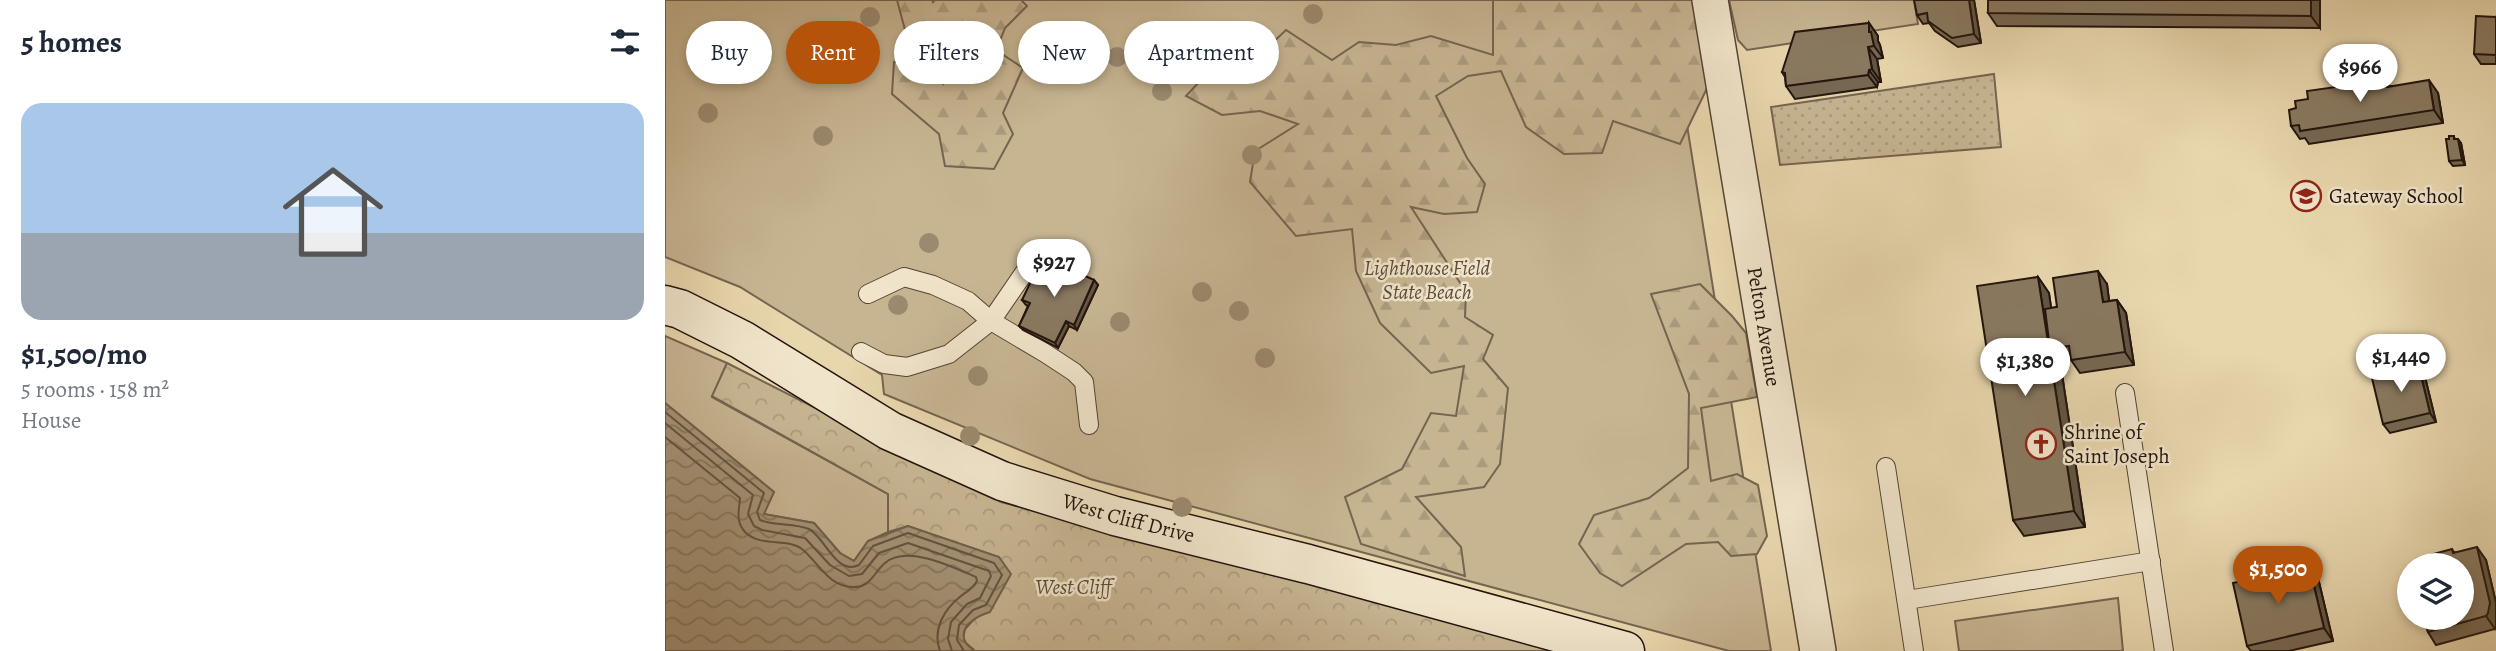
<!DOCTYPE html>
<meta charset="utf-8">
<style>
body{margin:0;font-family:Alegreya,serif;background:#f6f6f7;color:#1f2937;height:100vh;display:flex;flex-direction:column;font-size:26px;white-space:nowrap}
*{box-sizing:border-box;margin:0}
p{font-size:23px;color:#747a83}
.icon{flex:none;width:38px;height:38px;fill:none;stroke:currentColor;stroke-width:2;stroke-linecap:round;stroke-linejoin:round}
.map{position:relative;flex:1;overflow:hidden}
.details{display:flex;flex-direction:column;background:#fff;width:665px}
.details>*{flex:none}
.top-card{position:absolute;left:21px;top:21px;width:665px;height:63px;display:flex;gap:14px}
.controls{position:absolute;left:1732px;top:553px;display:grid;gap:14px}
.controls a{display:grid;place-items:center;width:77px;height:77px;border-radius:50%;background:#fff;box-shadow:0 4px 10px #0003;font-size:35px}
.price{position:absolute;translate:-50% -60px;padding:0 16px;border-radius:24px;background:#fff;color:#222;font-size:23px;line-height:46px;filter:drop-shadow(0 2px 4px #0008)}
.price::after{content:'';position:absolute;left:50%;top:42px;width:21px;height:16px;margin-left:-10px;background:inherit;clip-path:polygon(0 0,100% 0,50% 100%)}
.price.on{background:#b45309;color:#fff}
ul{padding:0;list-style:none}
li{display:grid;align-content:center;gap:14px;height:371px;padding:0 21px}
li span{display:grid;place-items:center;height:217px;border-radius:21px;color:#555}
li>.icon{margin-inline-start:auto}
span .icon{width:126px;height:126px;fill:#fffc;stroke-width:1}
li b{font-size:30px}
h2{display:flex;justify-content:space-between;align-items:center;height:84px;padding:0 21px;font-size:30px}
.pill{padding:0 24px;border-radius:32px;background:#fff;box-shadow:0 4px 10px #0003;font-size:24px;line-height:63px}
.pill.on{background:#b45309;color:#fff}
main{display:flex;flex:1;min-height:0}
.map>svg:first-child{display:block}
.grass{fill:#c7b592;stroke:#756450;stroke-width:2}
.forest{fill:url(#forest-firs);stroke:#756450;stroke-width:2}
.park{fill:url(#park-crowns);stroke:#756450;stroke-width:2}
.garden{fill:url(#garden-dots);stroke:#756450;stroke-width:2}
.water{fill:url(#water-waves);stroke:#71614d;stroke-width:2}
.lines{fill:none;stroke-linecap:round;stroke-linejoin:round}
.shore{stroke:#645442;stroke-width:2}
.lane-casing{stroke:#544435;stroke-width:20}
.street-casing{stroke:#544435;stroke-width:38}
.secondary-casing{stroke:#23140d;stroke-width:41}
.lane{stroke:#f0e4ca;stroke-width:18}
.street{stroke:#f0e4ca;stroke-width:35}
.secondary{stroke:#f0e4ca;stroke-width:38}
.tree{fill:#9b8a6f}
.wall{fill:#766853;stroke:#23140d;stroke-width:2}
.shaded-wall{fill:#605543;stroke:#23140d;stroke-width:2}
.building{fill:#897960;stroke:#23140d;stroke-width:2}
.labels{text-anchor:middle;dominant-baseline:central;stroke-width:5;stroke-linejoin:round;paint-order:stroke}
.poi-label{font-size:21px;fill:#23140d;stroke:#f0e4ca;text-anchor:start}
.park-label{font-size:21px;font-style:italic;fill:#5c4c3c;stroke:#f0e4ca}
.street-label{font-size:21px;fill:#23140d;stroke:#f0e4ca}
</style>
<main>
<section class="details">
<h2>5 homes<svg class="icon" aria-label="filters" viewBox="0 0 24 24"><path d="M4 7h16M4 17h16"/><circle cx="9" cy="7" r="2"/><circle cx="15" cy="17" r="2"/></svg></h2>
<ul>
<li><span style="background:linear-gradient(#a9c7e8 60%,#9aa5b1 0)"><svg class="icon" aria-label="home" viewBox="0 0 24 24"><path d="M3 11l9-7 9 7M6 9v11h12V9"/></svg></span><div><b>$1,500/mo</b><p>5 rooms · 158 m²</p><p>House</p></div></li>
</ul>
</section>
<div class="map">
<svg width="1831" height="651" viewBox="0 0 1831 651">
<defs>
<pattern id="forest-firs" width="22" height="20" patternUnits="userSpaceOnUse" patternTransform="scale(1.75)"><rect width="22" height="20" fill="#c7b592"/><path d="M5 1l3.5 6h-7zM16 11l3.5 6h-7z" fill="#ab9b7d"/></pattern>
<pattern id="park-crowns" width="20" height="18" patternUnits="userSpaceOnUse" patternTransform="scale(1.75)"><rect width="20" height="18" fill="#c7b592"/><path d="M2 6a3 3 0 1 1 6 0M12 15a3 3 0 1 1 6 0" fill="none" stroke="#ab9b7d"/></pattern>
<pattern id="garden-dots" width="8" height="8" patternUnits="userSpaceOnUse" patternTransform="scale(1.75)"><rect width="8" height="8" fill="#c7b592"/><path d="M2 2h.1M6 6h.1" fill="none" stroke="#ab9b7d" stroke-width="1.8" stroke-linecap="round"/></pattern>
<pattern id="water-waves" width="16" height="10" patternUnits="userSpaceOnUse" patternTransform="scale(1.75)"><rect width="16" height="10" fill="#a59477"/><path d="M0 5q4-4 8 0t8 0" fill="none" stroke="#867860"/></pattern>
</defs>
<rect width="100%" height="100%" fill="#e8d6ad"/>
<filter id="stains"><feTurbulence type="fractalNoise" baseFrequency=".00286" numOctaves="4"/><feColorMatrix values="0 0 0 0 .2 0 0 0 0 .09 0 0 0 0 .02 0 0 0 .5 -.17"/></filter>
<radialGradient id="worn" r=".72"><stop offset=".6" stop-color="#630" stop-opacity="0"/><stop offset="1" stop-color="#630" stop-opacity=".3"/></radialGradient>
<g class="grass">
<path d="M0 0H1002L1106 651H1064L425 479 219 394 217 375 75 287 0 257Z"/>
<path d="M1064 0H1249L1253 24 1082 50 1073 40Z"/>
<path d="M0 336 62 363 47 397 223 494V532L203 541 189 561 175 553 149 523 98 514 109 492 0 403Z"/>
<path d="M1453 598 1458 651H1294L1290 621Z"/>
</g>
<g class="forest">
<path d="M232 0H267L268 2 270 0H356L362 6 340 28 331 50 358 68 338 113 348 134 329 169 280 166 274 134 227 94 229 62 249 60 278 84 286 46 243 41Z"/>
<path d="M828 0H1030L1045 82 1015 144 948 121 937 153 899 154 861 127 836 71 803 76 771 96 802 158 820 184 812 212 779 214 746 207 801 292 800 317 828 335 818 359 843 388 835 464 819 487 751 497 796 547 800 576 696 544 680 497 737 469 766 413 791 416 799 366 766 373 715 323 691 271 687 229 631 236 585 182 590 151 633 124 595 111 557 115 521 96 551 64 580 69 621 30 667 60 694 42 731 45 766 36 828 55Z"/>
<path d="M1035 284 1067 316 1081 333 1092 397 1036 408 1046 481 1072 474 1093 485 1102 536 1092 554 1066 556 1053 542 1021 544 957 586 935 573 914 544 929 515 984 498 1023 468 1024 394 986 294Z"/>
</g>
<path class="park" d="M62 363 336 502 910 651H310L301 643 298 638 300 629 313 615 334 557 243 526 223 532V494L47 396Z"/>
<path class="garden" d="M1329 74 1336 147 1115 165 1106 107Z"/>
<path class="water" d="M0 403 109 492 99 514 149 523 175 553 189 561 203 541 243 526 334 557 346 574 325 612C315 615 296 624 299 638 299 644 306 648 310 651H0Z"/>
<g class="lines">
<g class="shore">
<path d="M0 412 99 493 92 512 95 520C110 526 129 523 144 529 160 537 171 576 194 565L208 546 243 533 329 563 337 575 321 605 308 610 294 625 292 640 299 651"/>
<path d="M0 423 88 495 83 514 89 526 97 530 140 538 165 565 184 576 197 574 214 553 243 543 324 571 326 576 315 598 302 604 286 622 283 639 287 651"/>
<path d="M0 437 75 498C74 511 70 522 81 533 96 547 123 538 137 549 153 562 163 586 187 587 206 588 208 573 220 563 241 544 288 567 311 577L312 581C307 590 303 590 296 596 279 609 267 630 275 651"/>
</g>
<g class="lane-casing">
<g id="lane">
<path d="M203 294 239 277 268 285 303 301 326 321 380 353 409 372 419 382 424 425"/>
<path d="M196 352 219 364 242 367 284 354 326 321 374 251"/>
<path d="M1460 393 1499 651"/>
<path d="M1221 467 1249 651"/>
<path d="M1242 600 1486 561"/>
</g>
</g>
<g class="street-casing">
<g id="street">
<path id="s1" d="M1045 0 1153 651"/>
</g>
</g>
<g class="secondary-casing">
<g id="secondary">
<path id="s2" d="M0 305 15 309 77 340 225 431 337 481 450 516 643 564 960 651"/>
</g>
</g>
<use href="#lane" class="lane"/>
<use href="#street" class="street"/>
<use href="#secondary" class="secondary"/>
</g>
<g class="tree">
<circle cx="648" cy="14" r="10"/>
<circle cx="205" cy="17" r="10"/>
<circle cx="370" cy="49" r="10"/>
<circle cx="184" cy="54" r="10"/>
<circle cx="452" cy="57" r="10"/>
<circle cx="497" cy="91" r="10"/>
<circle cx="43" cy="113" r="10"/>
<circle cx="158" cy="136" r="10"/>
<circle cx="587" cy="155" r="10"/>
<circle cx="264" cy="243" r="10"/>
<circle cx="537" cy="292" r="10"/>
<circle cx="233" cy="305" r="10"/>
<circle cx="574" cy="311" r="10"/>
<circle cx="455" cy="322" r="10"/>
<circle cx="600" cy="358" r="10"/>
<circle cx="313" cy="376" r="10"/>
<circle cx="305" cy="436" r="10"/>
<circle cx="517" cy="507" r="10"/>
</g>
<g class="wall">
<path d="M1309 0 1316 43 1293 47 1270 31 1264 23 1258 24 1252 15Z"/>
<path d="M1655 0V28L1332 26 1323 13Z"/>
<path d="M1831 17V64H1816L1809 54Z"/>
<path d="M1204 23 1213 36V41L1215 45 1218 58 1212 59 1216 82H1213L1212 87 1130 99 1121 86 1120 77 1117 72Z"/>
<path d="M1725 86 1773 93 1778 123 1644 144 1640 138 1635 139 1626 126Z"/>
<path d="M1791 139 1796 143 1800 165 1788 166 1784 161Z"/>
<path d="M1373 277 1384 293 1386 308 1392 307 1442 284 1444 301 1452 300 1461 313 1469 365 1415 373 1406 360 1395 361 1420 527 1359 536 1348 520Z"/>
<path d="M429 280 433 285 412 330 404 326 393 348 358 330 354 326 363 306 361 305 357 300Z"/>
<path d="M1759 373 1771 422 1725 433 1718 424Z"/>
<path d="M1787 549 1789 552 1821 560 1831 603V627L1830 629 1771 645 1763 632 1760 622 1758 623 1754 618H1797Z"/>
<path d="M1644 565 1653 578 1668 641 1624 651H1586L1582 646Z"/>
</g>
<g class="shaded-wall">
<path d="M1304 0H1309L1316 43 1309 34Z"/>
<path d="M1646 0H1655V28L1646 16Z"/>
<path d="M1204 23 1213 36V41L1215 45 1218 58 1209 46 1204 32Z"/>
<path d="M1203 47 1212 59 1216 82 1207 69Z"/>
<path d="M1204 70 1213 82 1212 87 1203 75Z"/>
<path d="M1764 80 1773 93 1778 123 1769 110Z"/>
<path d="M1793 139 1796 143 1800 165 1797 160Z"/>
<path d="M1433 271 1442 284 1446 315 1438 302Z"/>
<path d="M1373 277 1384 293 1392 348 1385 349 1395 361 1420 527 1409 511Z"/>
<path d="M429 280 433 285 412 330 409 325Z"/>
<path d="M1452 300 1461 313 1469 365 1460 352Z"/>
<path d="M401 321 404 326 393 348 390 343Z"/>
<path d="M1753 363 1759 373 1771 422 1765 413Z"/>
<path d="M1812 547 1821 560 1831 603V627L1830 629 1821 616Z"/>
<path d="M1644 565 1653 578 1668 641 1659 628Z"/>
</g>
<g class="building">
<path d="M1249 0H1304L1309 34 1287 38 1263 21 1262 13 1252 15Z"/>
<path d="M1323 0H1646V16L1323 13Z"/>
<path d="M1811 16 1831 17V55L1809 54Z"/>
<path d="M1204 23V32H1206L1209 46 1203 47 1207 69 1204 70 1203 75 1121 86 1120 73 1117 72 1130 32Z"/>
<path d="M1720 80 1722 87 1764 80 1769 110 1635 131 1634 125 1626 126 1624 110 1631 108 1630 101 1643 99 1642 91Z"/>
<path d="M1784 136H1789V139H1793L1797 160 1784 161 1781 139H1784Z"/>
<path d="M378 256 429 280 409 325 401 321 390 343 354 326 365 303 357 300Z"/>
<path d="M1433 271 1438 302 1452 300 1460 352 1406 360 1404 346 1385 349 1380 309 1392 307 1388 278Z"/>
<path d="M1373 277 1409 511 1348 520 1312 286Z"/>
<path d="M1753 363 1765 413 1718 424 1706 374Z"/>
<path d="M1812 547 1825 603 1823 613 1821 616 1763 632 1759 618H1797V565H1768L1765 555 1787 549 1788 553Z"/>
<path d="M1644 565 1659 628 1582 646 1568 583Z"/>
</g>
<defs>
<g id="school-ring" transform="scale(1.575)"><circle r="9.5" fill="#f0e4ca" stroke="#8f2418" stroke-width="1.5"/><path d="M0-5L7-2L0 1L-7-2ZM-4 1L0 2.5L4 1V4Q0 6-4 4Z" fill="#8f2418"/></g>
<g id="church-ring" transform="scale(1.575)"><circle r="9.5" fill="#f0e4ca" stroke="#8f2418" stroke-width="1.5"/><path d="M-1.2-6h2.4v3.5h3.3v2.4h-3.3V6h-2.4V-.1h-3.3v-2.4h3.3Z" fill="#8f2418"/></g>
</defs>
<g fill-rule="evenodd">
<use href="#school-ring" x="1641" y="196"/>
<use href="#church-ring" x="1376" y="444"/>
</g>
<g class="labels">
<g class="poi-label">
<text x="1664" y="196">Gateway School</text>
<text x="1399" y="432">Shrine of<tspan x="1399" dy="24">Saint Joseph</tspan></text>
</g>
<g class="park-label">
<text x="762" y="268">Lighthouse Field<tspan x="762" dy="24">State Beach</tspan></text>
<text x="408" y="587">West Cliff</text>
</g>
<g class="street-label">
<text stroke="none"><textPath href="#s1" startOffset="331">Pelton Avenue</textPath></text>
<text stroke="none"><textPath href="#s2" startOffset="513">West Cliff Drive</textPath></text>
</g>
</g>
<rect width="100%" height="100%" filter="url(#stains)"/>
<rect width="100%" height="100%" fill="url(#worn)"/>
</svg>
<div class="controls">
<a><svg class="icon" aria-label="layers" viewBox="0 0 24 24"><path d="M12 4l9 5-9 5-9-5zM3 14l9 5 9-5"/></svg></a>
</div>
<b class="price" style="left:1695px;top:104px">$966</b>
<b class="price" style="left:389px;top:299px">$927</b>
<b class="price" style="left:1736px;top:394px">$1,440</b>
<b class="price" style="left:1360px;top:398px">$1,380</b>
<b class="price on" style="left:1613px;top:606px">$1,500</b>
<div class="top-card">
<a class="pill">Buy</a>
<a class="pill on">Rent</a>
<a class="pill">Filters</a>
<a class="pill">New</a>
<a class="pill">Apartment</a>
</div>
</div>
</main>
